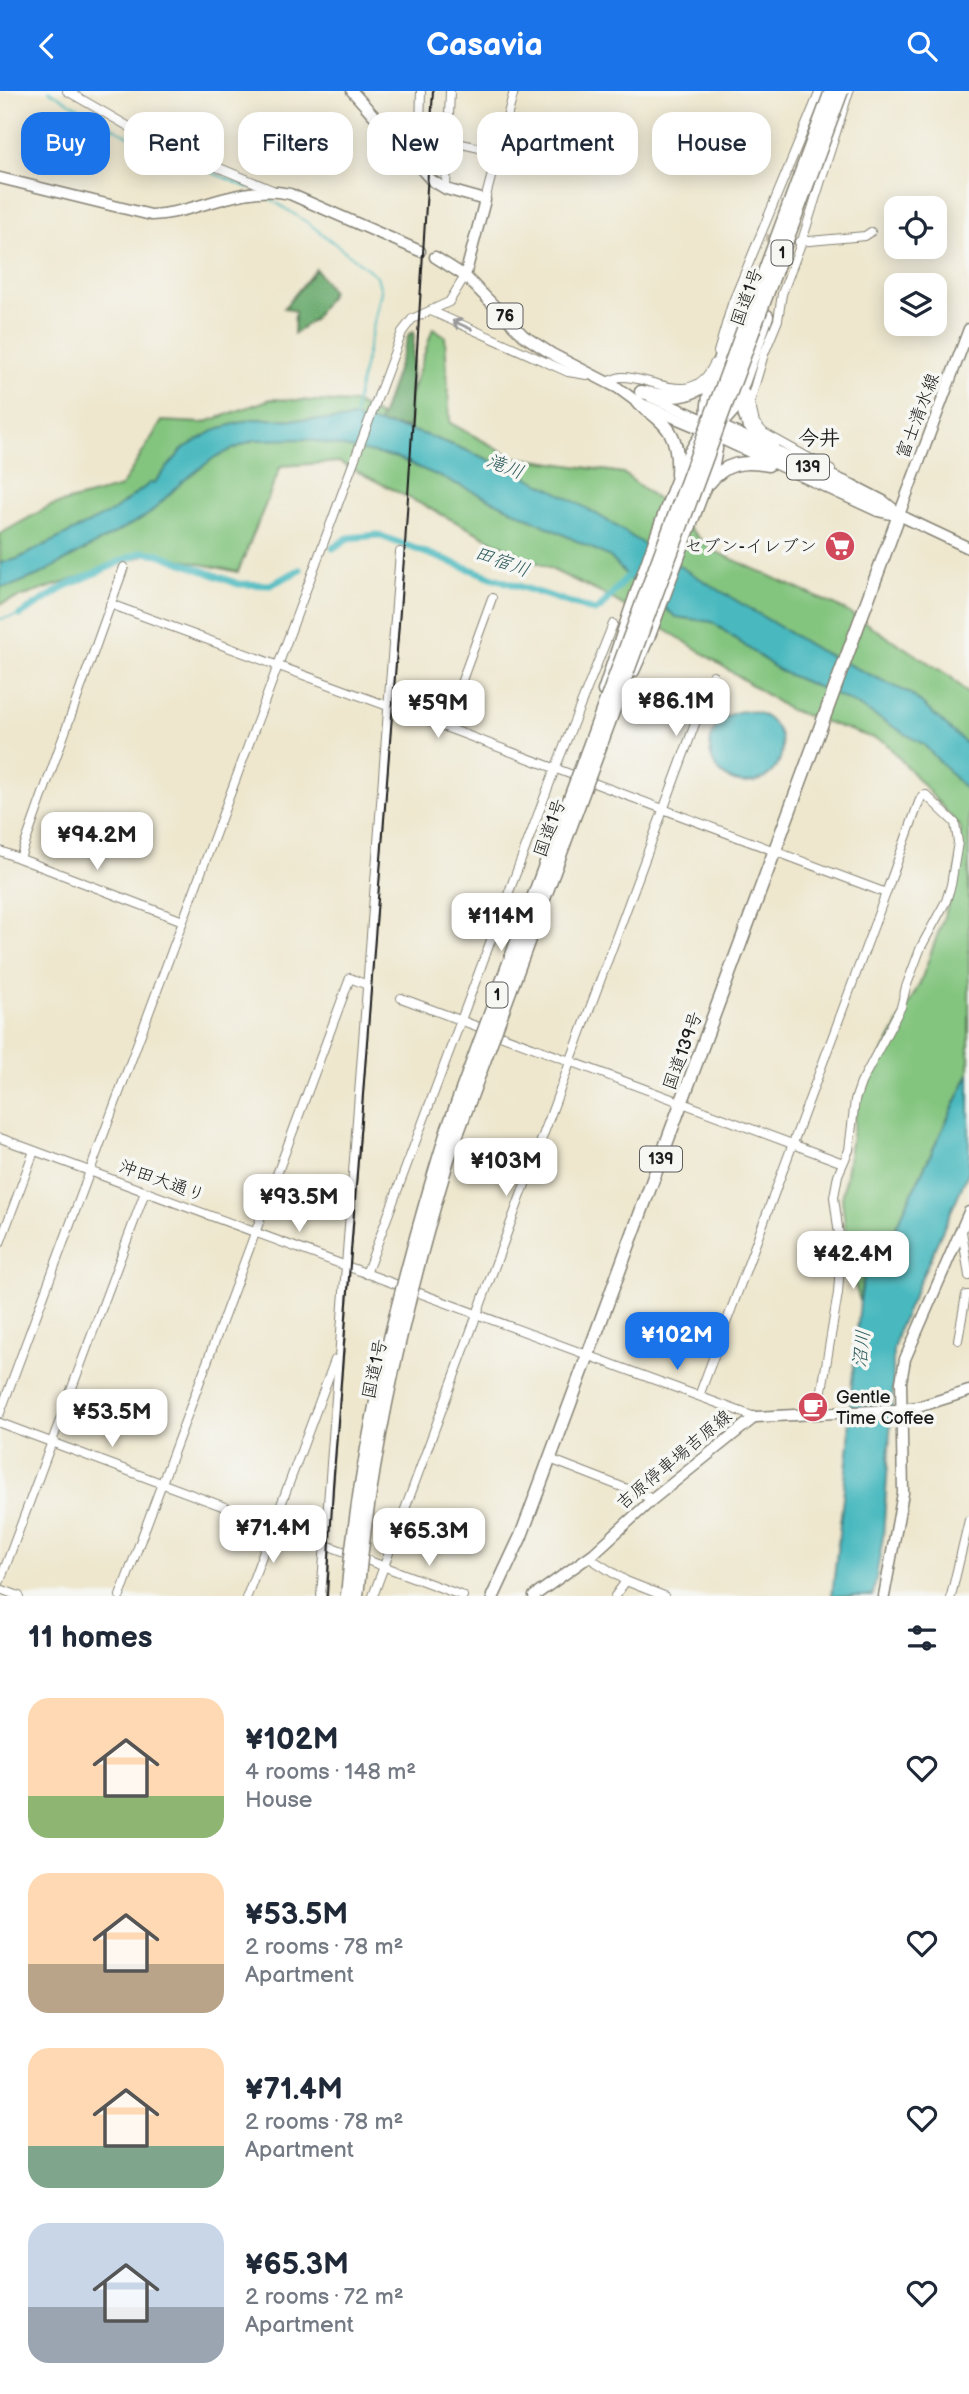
<!DOCTYPE html>
<meta charset="utf-8">
<style>
body{margin:0;font-family:"Balsamiq Sans","Klee One",sans-serif;background:#f2f2f3;color:#1f2937;height:100vh;display:flex;flex-direction:column;font-size:26px;white-space:nowrap}
*{box-sizing:border-box;margin:0}
p{font-size:23px;color:#747a83}
.icon{flex:none;width:38px;height:38px;fill:none;stroke:currentColor;stroke-width:2;stroke-linecap:round;stroke-linejoin:round}
.map{position:relative;height:1505px;overflow:hidden}
.panel{display:flex;flex-direction:column;background:#fff;flex:1}
.panel>*{flex:none}
.guide{position:absolute;left:21px;top:21px;width:928px;height:63px;display:flex;gap:14px}
.tools{position:absolute;left:884px;top:105px;display:grid;gap:14px}
.tools a{display:grid;place-items:center;width:63px;height:63px;border-radius:14px;background:#fff;box-shadow:0 4px 18px #0003;font-size:35px}
.price{position:absolute;translate:-50% -60px;padding:0 16px;border-radius:14px;background:#fff;color:#222;font-size:23px;line-height:46px;filter:drop-shadow(0 2px 4px #0008)}
.price::after{content:'';position:absolute;left:50%;top:42px;width:21px;height:16px;margin-left:-10px;background:inherit;clip-path:polygon(0 0,100% 0,50% 100%)}
.price.current{background:#1a73e8;color:#fff}
ul{padding:0;list-style:none}
li{display:flex;align-items:center;gap:21px;height:175px;padding:0 28px}
li span{display:grid;place-items:center;flex:none;width:196px;height:140px;border-radius:21px;color:#555}
li>.icon{margin-inline-start:auto}
span .icon{width:84px;height:84px;fill:#fffc;stroke-width:1}
li b{font-size:30px}
h2{display:flex;justify-content:space-between;align-items:center;height:84px;padding:0 28px;font-size:30px}
.pill{padding:0 24px;border-radius:21px;background:#fff;box-shadow:0 4px 18px #0003;font-size:24px;line-height:63px}
.pill.current{background:#1a73e8;color:#fff}
header{display:flex;justify-content:space-between;align-items:center;height:91px;padding:0 28px;background:#1a73e8;color:#fff;font-size:32px;font-weight:700}
.map>svg:first-child{display:block}
.green{fill:#83c57f;stroke:#50704e;stroke-width:2}
.forest{fill:#6aaa6e;stroke:#436345;stroke-width:2}
.water{fill:#4ab9bf;stroke:#336a6e;stroke-width:2}
.lines{fill:none;stroke-linecap:round;stroke-linejoin:round}
.stream{stroke:#4ab9bf;stroke-width:2}
.canal{stroke:#4ab9bf;stroke-width:7}
.minor-tunnel{stroke:#c4beaa;stroke-width:8;stroke-dasharray:8 4;stroke-linecap:butt}
.minor-casing{stroke:#858275;stroke-width:10}
.major-casing{stroke:#858275;stroke-width:13}
.highway-casing{stroke:#858275;stroke-width:15}
.minor{stroke:#fff;stroke-width:8}
.major{stroke:#fff;stroke-width:10}
.highway{stroke:#fff;stroke-width:12}
.rail{stroke:#1c1c1c;stroke-width:2}
.highway-bridge-casing{stroke:#858275;stroke-width:15;stroke-linecap:butt}
.highway-bridge{stroke:#fff;stroke-width:12}
.oneway{stroke:#999}
.labels{text-anchor:middle;dominant-baseline:central;stroke-width:7;stroke-linejoin:round;paint-order:stroke}
.shield{fill:#f6f6f2;stroke:#5d5d5c;stroke-width:2}
.shield-label{font-size:16px;font-weight:bold;fill:#1c1c1c}
.street-label{font-size:18px;fill:#1c1c1c;stroke:#f6f6f2}
.poi-label{font-size:18px;fill:#1c1c1c;stroke:#f6f6f2;text-anchor:end}
.water-label{font-size:19px;font-style:italic;fill:#2e5b5d;stroke:#f6f6f2}
.quarter-label{font-size:21px;font-weight:bold;fill:#1c1c1c;stroke:#f6f6f2}
</style>
<header><svg class="icon" aria-label="back" viewBox="0 0 24 24"><path d="M15 5l-7 7 7 7"/></svg>Casavia<svg class="icon" aria-label="search" viewBox="0 0 24 24"><circle cx="10" cy="10" r="6"/><path d="M15 15l6 6"/></svg></header>
<div class="map">
<svg width="969" height="1505" viewBox="0 0 969 1505">
<rect width="100%" height="100%" fill="#f6f6f2"/>
<filter id="ink" filterUnits="userSpaceOnUse"><feTurbulence type="fractalNoise" baseFrequency=".0143" numOctaves="2"/><feDisplacementMap in="SourceGraphic" scale="14" xChannelSelector="R" yChannelSelector="G"/><feConvolveMatrix kernelMatrix="1 2 1 2 8 2 1 2 1" color-interpolation-filters="sRGB"/></filter>
<filter id="wash" filterUnits="userSpaceOnUse"><feTurbulence type="fractalNoise" baseFrequency=".00686" numOctaves="4" result="noise"/><feDisplacementMap in="SourceGraphic" scale="28" xChannelSelector="R" yChannelSelector="G"/><feGaussianBlur stdDeviation="1.57" result="paint"/><feColorMatrix in="noise" values="0 0 0 0 0 0 0 0 0 0 0 0 0 0 0 0 0 1.4 0 .05"/><feComposite in="paint" operator="in"/></filter>
<g filter="url(#wash)">
<rect width="100%" height="100%" fill="#eee7ce"/>
<path class="green" d="M433 237 445 245 450 332 513 366 623 382 658 409 712 459 843 518 951 586 969 604V983L884 1161 864 1184 860 1210 850 1178 842 1108 858 1008 920 892 955 795 961 737 885 651 790 619 681 548 607 505 505 456 339 371 281 375 238 481 151 462 0 513V443L50 415 121 396 162 330 203 332 271 308 356 312 400 336Z"/>
<g class="forest">
<path d="M316 178 332 201 314 228 294 243 295 220 284 217Z"/>
<path d="M414 241 409 337 379 333 409 243Z"/>
</g>
<g class="water">
<path d="M352 326C376 334 402 335 426 344 501 371 577 407 643 453L818 559 911 603 969 655V702L924 654 850 610 780 580 712 531 676 526 633 491 610 466 477 402 397 367 306 348 254 349 215 366 182 391 148 424 41 483 11 495 0 496V472L17 468 113 420 150 392H154L184 357 217 338 252 328 343 329Z"/>
<circle cx="746" cy="656" r="36"/>
<path d="M969 983V1080L900 1235 893 1259V1298L883 1446 873 1505H832L849 1352 850 1310 860 1211 864 1184 884 1161Z"/>
</g>
<g class="lines">
<g class="stream">
<path d="M49 0 139 51 249 97"/>
<path d="M267 106 308 132 377 185 381 200 356 312 355 327"/>
<path d="M0 528 20 524"/>
</g>
<g class="canal">
<path d="M333 457 348 447 378 444 494 487 595 520 600 517 626 487 634 481"/>
<path d="M20 524 66 495 142 461 159 463 238 493 270 494 300 479"/>
</g>
</g>
</g>
<g filter="url(#ink)">
<g class="lines">
<path class="minor-tunnel" d="M766 147 799 151"/>
<g class="minor-casing">
<g id="minor">
<path d="M67 0 133 38 188 64 275 100"/>
<path d="M448 50 498 61"/>
<path d="M419 75 421 0"/>
<path d="M446 98 450 0"/>
<path d="M485 109 514 0"/>
<path d="M799 151 865 145 871 141"/>
<path d="M431 220 568 281 587 284"/>
<path d="M718 261 732 213 820 0"/>
<path d="M606 291C611 289 618 286 622 286 654 286 693 318 714 273"/>
<path d="M831 379 764 342 755 332 750 311 764 263 778 229 782 203 802 150 849 0"/>
<path d="M110 513 445 636 886 802 699 1305"/>
<path d="M445 636 492 507"/>
<path d="M0 760 183 830"/>
<path d="M20 767 124 476"/>
<path d="M401 907 843 1072"/>
<path d="M0 1047 755 1326"/>
<path d="M962 1140 969 1185"/>
<path d="M0 1152 34 1060"/>
<path d="M366 1183 555 678 613 533"/>
<path d="M958 1249 966 1204H969"/>
<path d="M0 1322 402 241 412 228 449 211 465 185"/>
<path d="M822 1324 821 1305 838 1202 841 1160 834 1106 838 1084 849 1059 855 1009 861 992 901 916 906 896 921 856 946 810 951 794 958 751 955 732 926 704 922 705 919 711 886 802"/>
<path d="M0 1332 463 1505"/>
<path d="M550 1368 653 1408"/>
<path d="M588 1466 626 1490 664 1505"/>
<path d="M0 1490 145 1101"/>
<path d="M0 1498 19 1505"/>
<path d="M120 1505 350 887 367 894"/>
<path d="M247 1505 335 1269"/>
<path d="M321 1505 400 461"/>
<path d="M373 1505 713 584"/>
<path d="M615 1505 626 1490"/>
<path d="M951 1505 969 1429"/>
</g>
</g>
<g class="major-casing">
<g id="major">
<path d="M352 0 431 89 446 98 485 109 465 185 524 245 552 263 618 297 637 311 711 342"/>
<path d="M0 87 151 124C199 122 241 92 290 103L420 160"/>
<path d="M435 166 465 185"/>
<path d="M969 238 899 424 969 457"/>
<path d="M651 306 713 333"/>
<path d="M534 1505 594 1462 653 1408 755 1326 895 1319 918 1316 969 1300"/>
<path d="M884 1505 903 1402 901 1291 905 1268 969 1121"/>
</g>
</g>
<g class="highway-casing">
<g id="highway">
<path d="M641 301C671 307 689 309 713 288"/>
<path d="M744 304C741 331 750 339 772 354"/>
<path d="M637 311C669 335 679 342 677 384"/>
<path d="M714 333 852 395 883 411 899 424"/>
<path d="M709 335C701 298 729 251 743 216"/>
<path d="M719 335 734 318 767 225"/>
<path d="M711 342 878 419 895 423"/>
<path d="M709 392C725 372 744 369 768 374"/>
<path d="M633 580 650 542 713 373 716 358 715 344"/>
<path d="M604 600C621 547 639 494 658 441 670 409 680 374 700 346"/>
<path d="M493 1505 521 1445 899 424"/>
</g>
</g>
<use href="#minor" class="minor"/>
<use href="#major" class="major"/>
<use href="#highway" class="highway"/>
<path class="rail" d="M327 1505 333 1395 405 454 433 0"/>
<g class="highway-bridge-casing">
<g id="highway-bridge">
<path d="M347 1505C361 1345 401 1190 448 1037L831 0"/>
<path d="M357 1505C371 1356 405 1211 448 1068L842 0"/>
</g>
</g>
<use href="#highway-bridge" class="highway-bridge"/>
</g>
<defs><path id="oneway-shaft" d="M-6 0H5M1.5-3L5.5 0L1.5 3" fill="none" stroke-width="1.6" stroke-linecap="round" stroke-linejoin="round" transform="scale(1.75)"/></defs>
<use class="oneway" href="#oneway-shaft" transform="translate(462 234) rotate(-156)"/>
</g>
<defs>
<g id="supermarket-disc" transform="scale(1.575)"><circle r="9.5" fill="#d1495b" stroke="#f6f6f2"/><path d="M-6-5.5h2.5l.6 2H6L4.5 2H-2.5L-4.4-4H-6ZM-1.5 3.2a1.3 1.3 0 1 0 .1 0ZM3 3.2a1.3 1.3 0 1 0 .1 0Z" fill="#fff"/></g>
<g id="cafe-disc" transform="scale(1.575)"><circle r="9.5" fill="#d1495b" stroke="#f6f6f2"/><path d="M-5.5-4.5H6V0H3Q3 3.5 0 3.5H-2.5Q-5.5 3.5-5.5 0ZM3-3.2v2h1.7v-2ZM-6 4.5H4V6H-6Z" fill="#fff"/></g>
</defs>
<g fill-rule="evenodd">
<use href="#supermarket-disc" x="840" y="455"/>
<use href="#cafe-disc" x="813" y="1316"/>
</g>
<g class="labels">
<g class="shield">
<rect x="771.5" y="149.5" width="21" height="25" rx="5"/>
<rect x="487.5" y="212.5" width="35" height="25" rx="5"/>
<rect x="787" y="363.5" width="42" height="25" rx="5"/>
<rect x="486.5" y="891.5" width="21" height="25" rx="5"/>
<rect x="640" y="1055.5" width="42" height="25" rx="5"/>
</g>
<g class="shield-label">
<text x="782" y="162">1</text>
<text x="505" y="225">76</text>
<text x="808" y="376">139</text>
<text x="497" y="904">1</text>
<text x="661" y="1068">139</text>
</g>
<g class="street-label">
<text transform="translate(747 206) rotate(-70)">国道1号</text>
<text transform="translate(918 325) rotate(-69)">富士清水線</text>
<text transform="translate(550 737) rotate(-70)">国道1号</text>
<text transform="translate(683 960) rotate(-70)">国道139号</text>
<text transform="translate(162 1090) rotate(20)">沖田大通り</text>
<text transform="translate(375 1278) rotate(-78)">国道1号</text>
<text transform="translate(674 1369) rotate(-40)">吉原停車場吉原線</text>
</g>
<g class="poi-label">
<text x="817" y="455">セブン-イレブン</text>
<text x="836" y="1306" text-anchor="start">Gentle<tspan x="836" dy="21">Time Coffee</tspan></text>
</g>
<g class="water-label">
<text transform="translate(505 376) rotate(21)">滝川</text>
<text transform="translate(502 471) rotate(20)">田宿川</text>
<text transform="translate(862 1258) rotate(-84)">沼川</text>
</g>
<g class="quarter-label">
<text x="819" y="347">今井</text>
</g>
</g>
</svg>
<div class="tools">
<a><svg class="icon" aria-label="locate" viewBox="0 0 24 24"><circle cx="12" cy="12" r="6"/><path d="M12 2v4M12 18v4M2 12h4M18 12h4"/></svg></a>
<a><svg class="icon" aria-label="layers" viewBox="0 0 24 24"><path d="M12 4l9 5-9 5-9-5zM3 14l9 5 9-5"/></svg></a>
</div>
<b class="price" style="left:676px;top:647px">¥86.1M</b>
<b class="price" style="left:438px;top:649px">¥59M</b>
<b class="price" style="left:97px;top:781px">¥94.2M</b>
<b class="price" style="left:501px;top:862px">¥114M</b>
<b class="price" style="left:506px;top:1107px">¥103M</b>
<b class="price" style="left:299px;top:1143px">¥93.5M</b>
<b class="price" style="left:853px;top:1200px">¥42.4M</b>
<b class="price current" style="left:677px;top:1281px">¥102M</b>
<b class="price" style="left:112px;top:1358px">¥53.5M</b>
<b class="price" style="left:273px;top:1474px">¥71.4M</b>
<b class="price" style="left:429px;top:1477px">¥65.3M</b>
<div class="guide">
<a class="pill current">Buy</a>
<a class="pill">Rent</a>
<a class="pill">Filters</a>
<a class="pill">New</a>
<a class="pill">Apartment</a>
<a class="pill">House</a>
</div>
</div>
<section class="panel">
<h2>11 homes<svg class="icon" aria-label="filters" viewBox="0 0 24 24"><path d="M4 7h16M4 17h16"/><circle cx="9" cy="7" r="2"/><circle cx="15" cy="17" r="2"/></svg></h2>
<ul>
<li><span style="background:linear-gradient(#ffd9b3 70%,#8fb573 0)"><svg class="icon" aria-label="home" viewBox="0 0 24 24"><path d="M3 11l9-7 9 7M6 9v11h12V9"/></svg></span><div><b>¥102M</b><p>4 rooms · 148 m²</p><p>House</p></div><svg class="icon" aria-label="heart" viewBox="0 0 24 24"><path d="M12 20l-8-8c-3-5 5-10 8-4 3-6 11-1 8 4z"/></svg></li>
<li><span style="background:linear-gradient(#ffd9b3 65%,#b9a48a 0)"><svg class="icon" aria-label="home" viewBox="0 0 24 24"><path d="M3 11l9-7 9 7M6 9v11h12V9"/></svg></span><div><b>¥53.5M</b><p>2 rooms · 78 m²</p><p>Apartment</p></div><svg class="icon" aria-label="heart" viewBox="0 0 24 24"><path d="M12 20l-8-8c-3-5 5-10 8-4 3-6 11-1 8 4z"/></svg></li>
<li><span style="background:linear-gradient(#ffd9b3 70%,#7fa58c 0)"><svg class="icon" aria-label="home" viewBox="0 0 24 24"><path d="M3 11l9-7 9 7M6 9v11h12V9"/></svg></span><div><b>¥71.4M</b><p>2 rooms · 78 m²</p><p>Apartment</p></div><svg class="icon" aria-label="heart" viewBox="0 0 24 24"><path d="M12 20l-8-8c-3-5 5-10 8-4 3-6 11-1 8 4z"/></svg></li>
<li><span style="background:linear-gradient(#c9d6e8 60%,#9aa5b1 0)"><svg class="icon" aria-label="home" viewBox="0 0 24 24"><path d="M3 11l9-7 9 7M6 9v11h12V9"/></svg></span><div><b>¥65.3M</b><p>2 rooms · 72 m²</p><p>Apartment</p></div><svg class="icon" aria-label="heart" viewBox="0 0 24 24"><path d="M12 20l-8-8c-3-5 5-10 8-4 3-6 11-1 8 4z"/></svg></li>
</ul>
</section>
